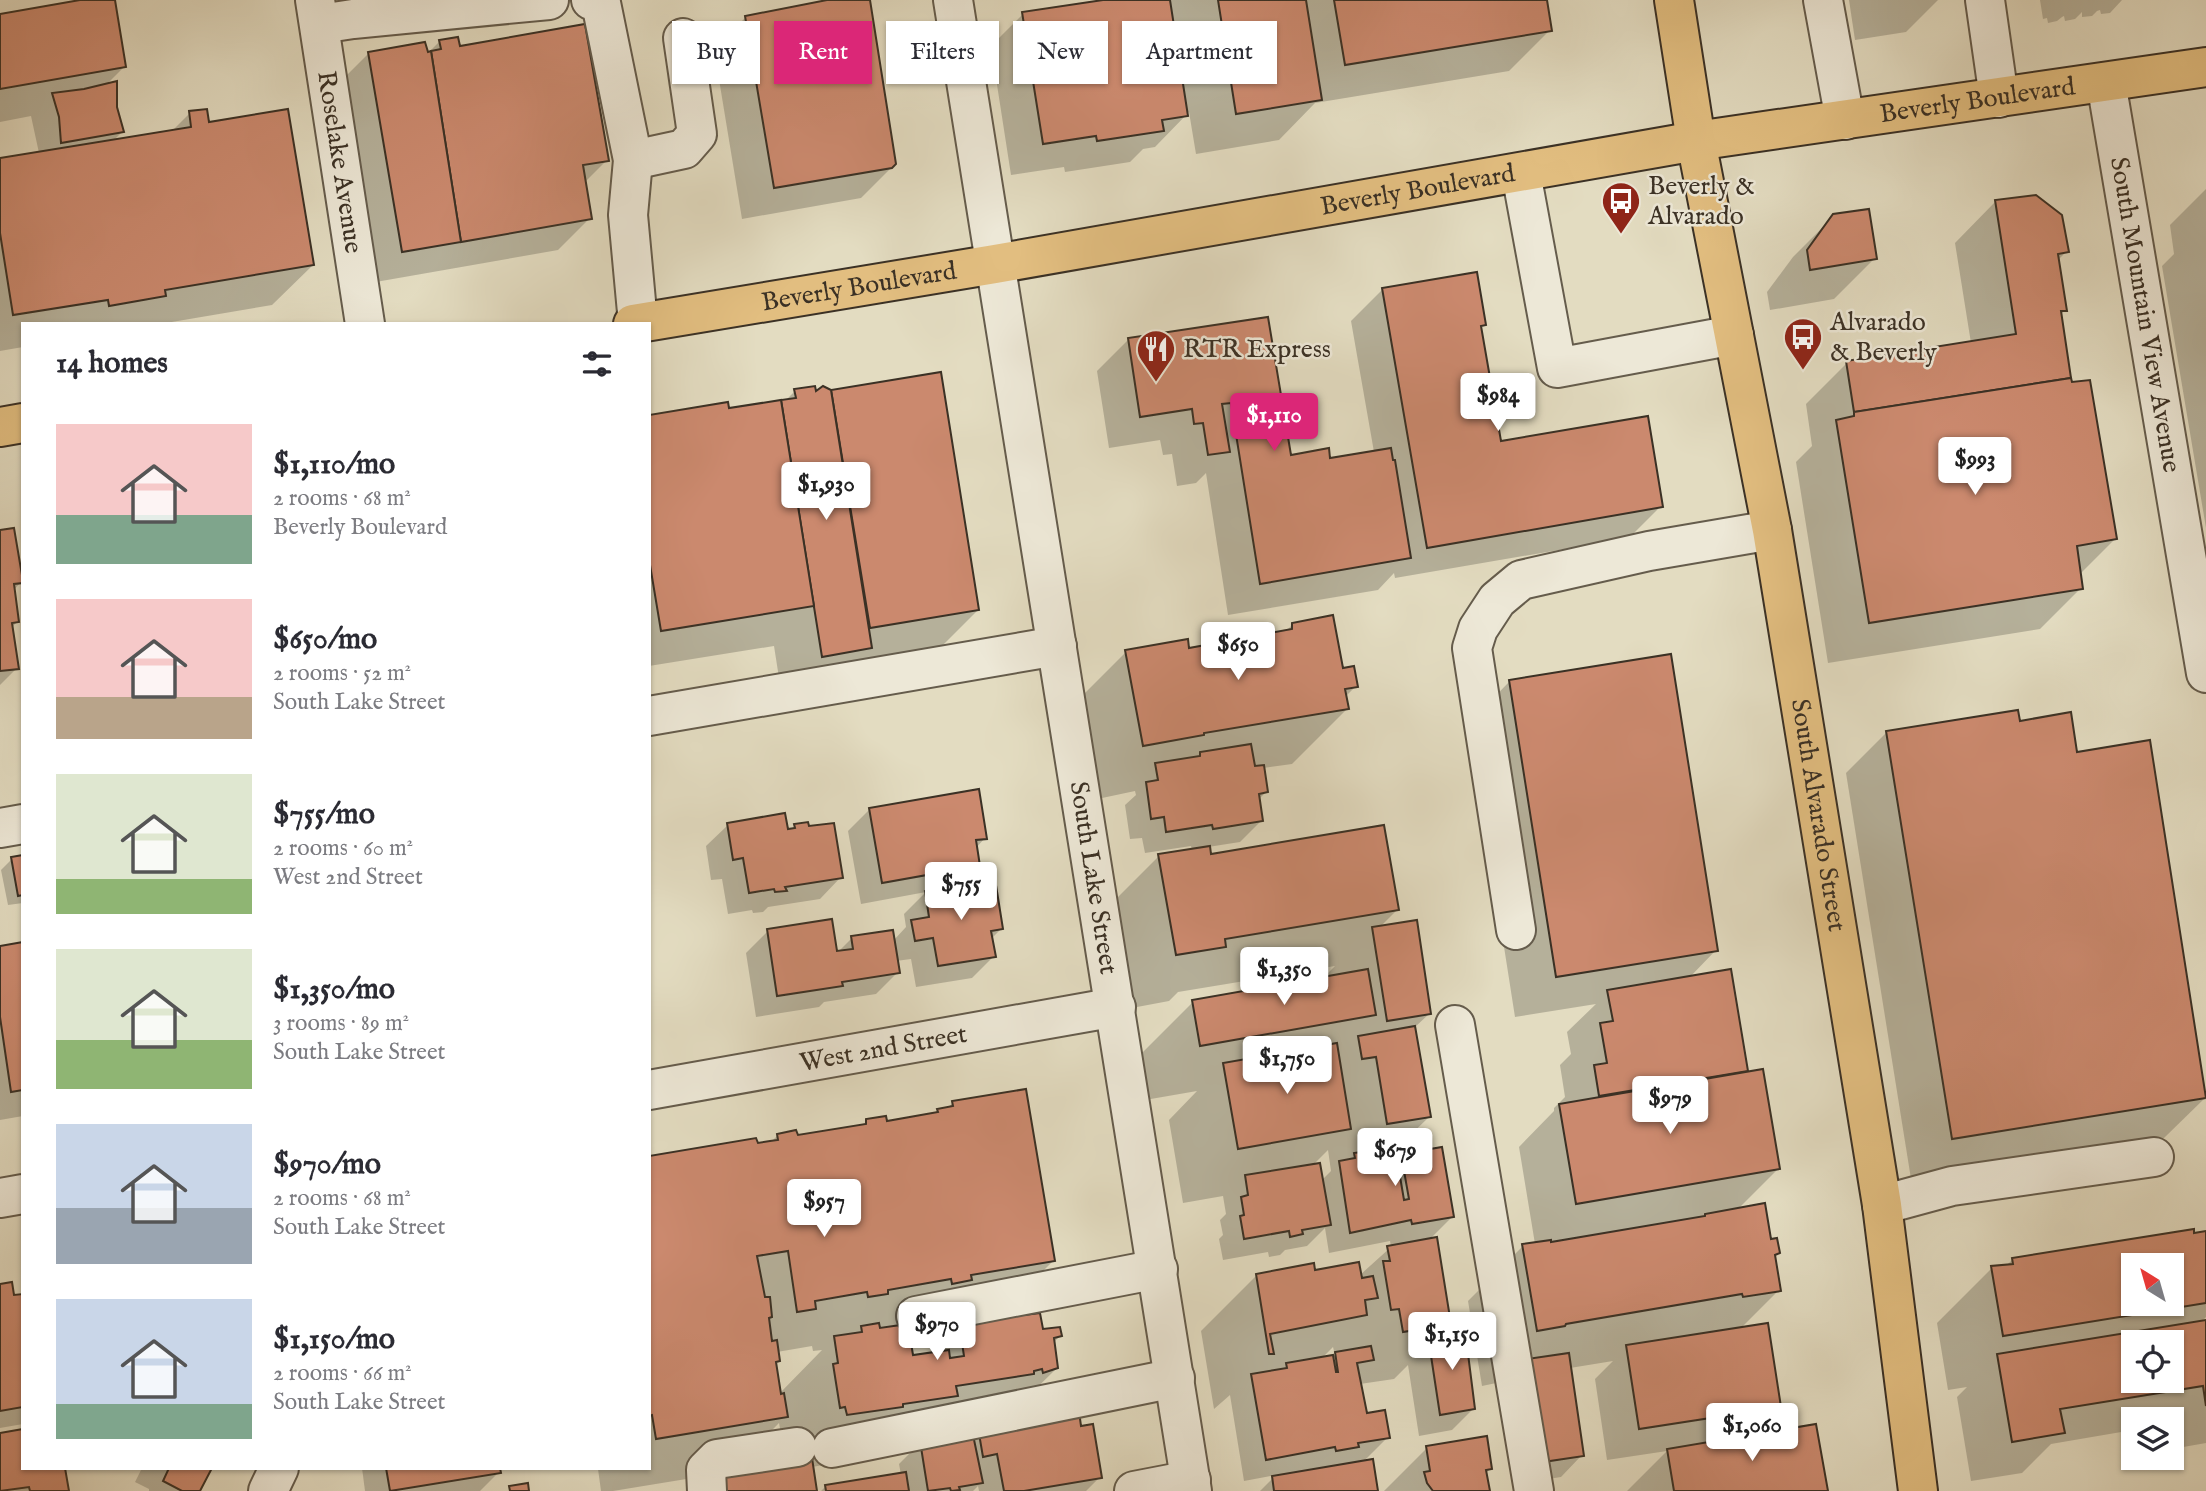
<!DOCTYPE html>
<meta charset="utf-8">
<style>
body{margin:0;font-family:"IM FELL English",serif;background:#f7f7f7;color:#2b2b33;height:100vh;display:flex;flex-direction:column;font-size:26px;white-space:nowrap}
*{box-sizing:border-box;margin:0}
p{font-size:23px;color:#7c7c81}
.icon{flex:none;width:38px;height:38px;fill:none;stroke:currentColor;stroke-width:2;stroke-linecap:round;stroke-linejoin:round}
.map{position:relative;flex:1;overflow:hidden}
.details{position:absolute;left:21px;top:322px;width:630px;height:1148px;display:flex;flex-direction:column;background:#fff;border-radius:0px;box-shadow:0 2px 5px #0004}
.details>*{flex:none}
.banner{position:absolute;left:672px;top:21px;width:665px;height:63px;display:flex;gap:14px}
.needle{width:46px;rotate:323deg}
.buttons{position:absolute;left:2121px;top:1253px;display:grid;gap:14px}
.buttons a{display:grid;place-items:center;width:63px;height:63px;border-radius:0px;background:#fff;box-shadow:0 2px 5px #0004;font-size:35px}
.price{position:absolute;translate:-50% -60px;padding:0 16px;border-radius:7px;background:#fff;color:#222;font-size:23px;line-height:46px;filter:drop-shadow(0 2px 4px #0008)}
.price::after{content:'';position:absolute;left:50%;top:42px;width:21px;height:16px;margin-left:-10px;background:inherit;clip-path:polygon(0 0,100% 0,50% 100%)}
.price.active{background:#db2777;color:#fff}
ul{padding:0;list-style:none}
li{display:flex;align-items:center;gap:21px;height:175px;padding:0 35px}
li span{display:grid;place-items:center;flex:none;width:196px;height:140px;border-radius:0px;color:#555}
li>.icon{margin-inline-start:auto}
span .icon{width:84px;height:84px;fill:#fffc;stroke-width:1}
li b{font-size:30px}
h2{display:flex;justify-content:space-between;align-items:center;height:84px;padding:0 35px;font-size:30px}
.pill{padding:0 24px;border-radius:0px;background:#fff;box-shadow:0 2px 5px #0004;font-size:24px;line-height:63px}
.pill.active{background:#db2777;color:#fff}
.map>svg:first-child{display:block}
.shadow{fill:#0003;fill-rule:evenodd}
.building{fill:#cb896e;stroke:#3b3125;stroke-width:2;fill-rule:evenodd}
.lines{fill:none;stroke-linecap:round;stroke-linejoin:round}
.minor-casing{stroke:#655c4c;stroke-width:42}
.major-casing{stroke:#3b3125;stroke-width:42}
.minor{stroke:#ede8d7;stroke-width:38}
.major{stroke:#e2be80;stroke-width:38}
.labels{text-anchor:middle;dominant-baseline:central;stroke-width:5;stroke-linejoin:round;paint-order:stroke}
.street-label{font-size:26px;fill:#3b3125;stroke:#ede8d7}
.poi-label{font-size:26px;fill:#3b3125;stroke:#ede8d7;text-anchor:start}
</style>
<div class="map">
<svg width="2206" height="1491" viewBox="0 0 2206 1491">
<rect width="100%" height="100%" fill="#e3dcc1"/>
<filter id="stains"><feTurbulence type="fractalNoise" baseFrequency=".00286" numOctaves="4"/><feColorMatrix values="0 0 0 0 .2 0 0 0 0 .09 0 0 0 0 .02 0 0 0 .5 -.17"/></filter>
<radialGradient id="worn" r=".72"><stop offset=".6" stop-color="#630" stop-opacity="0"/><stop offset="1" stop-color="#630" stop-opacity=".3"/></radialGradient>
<g class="shadow">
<path d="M91 0H113L124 67 106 85 116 107 122 132 112 142 171 132 190 113 208 124 313 265 272 305 160 324H23V347L0 351V160L39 153 31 116 0 122V15Z"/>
<path d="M841 0H868L893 166 861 198 742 219 714 49 746 17Z"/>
<path d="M1115 0H1545L1550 30 1509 71 1315 103 1279 140 1196 154 1189 112 1155 147 1143 149 1130 162 1065 172 1064 167 1011 175 991 46 1023 14Z"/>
<path d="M1849 0H1938L1906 32 1855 40Z"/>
<path d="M2040 0H2122L2110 13 2101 14 2100 10 2097 11 2092 16 2082 17V12L2075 19 2065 21 2064 16 2062 17 2057 21 2048 23 2047 18 2043 19Z"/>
<path d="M439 42 458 48 607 160 584 183 590 218 558 250 370 283 337 85 369 53 427 54Z"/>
<path d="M2206 189V528L2162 266 2174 254 2170 225Z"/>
<path d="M1995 202 2067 251 2057 261 2065 310 2060 315 2069 378 2115 539 2079 575 2081 588 2040 629 1828 663 1796 462 1812 446 1806 404 1847 363 1971 343 1955 243Z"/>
<path d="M1834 216 1875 258 1834 299 1770 310 1767 292 1793 257Z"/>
<path d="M1383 289 1484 324 1480 329 1500 443 1661 506 1629 538 1395 578 1394 573 1378 590 1228 615 1206 473 1196 483 1177 486 1172 454 1163 455 1160 440 1109 448 1097 371 1129 339 1266 319 1290 457 1329 460 1374 452 1351 321Z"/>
<path d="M939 374 978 610 937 651 782 697 774 646 649 666V417L728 410 785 401 795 391 815 394Z"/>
<path d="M0 532 21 582 13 591 18 621 11 628 17 668 0 685Z"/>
<path d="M1292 625 1356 686 1345 697 1347 709 1292 764 1263 768 1267 791 1258 800 1261 821 1240 842 1208 847 1210 856 1397 910 1379 928 1430 1013 1414 1028 1429 1117 1394 1151 1396 1161 1402 1156 1452 1217 1429 1240 1449 1324 1437 1336 1473 1409 1452 1430 1419 1436 1408 1365 1394 1379 1360 1384 1366 1415 1388 1437 1362 1463 1376 1491H1260L1276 1475 1244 1481 1230 1395 1214 1409 1201 1331 1257 1275 1314 1272 1360 1275 1391 1247 1390 1241 1329 1253 1325 1228 1307 1246 1285 1250 1280 1255 1269 1257 1268 1252 1223 1260 1219 1239 1223 1235 1220 1220 1226 1214 1223 1196 1183 1203 1169 1120 1197 1091 1145 1100 1138 1057 1193 1002 1322 979 1335 966 1178 992 1169 1001 1121 1010 1104 911 1159 856 1192 850 1191 846 1145 853 1142 838 1130 839 1125 805 1136 795 1135 791 1088 801 1071 707 1126 652 1188 650 1285 632ZM1328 1150 1331 1171 1321 1181 1312 1166ZM1333 1347 1335 1355 1322 1358Z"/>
<path d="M1509 682 1716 950 1689 978 1729 971 1747 1073 1778 1169 1737 1210 1770 1241 1778 1253 1773 1258 1779 1290 1740 1329 1779 1407 1749 1437 1826 1491H1627L1667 1451 1607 1460 1595 1379 1613 1361 1570 1368 1582 1455 1561 1477 1522 1483 1506 1381 1482 1386 1468 1301 1523 1246 1535 1244 1519 1147 1554 1111V1108L1565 1097 1560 1065 1571 1054 1567 1032 1596 1004 1515 1017 1469 723Z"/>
<path d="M2018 723 2205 1098 2164 1138 1911 1179 1846 773 1887 732Z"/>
<path d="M870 809 985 838 975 849 978 866 957 887 1001 929 991 939 994 956 972 978 916 987 911 959 896 961 898 972 876 994 824 1002 819 1007 756 1017 746 953 768 931 836 954 852 938 893 941 906 927 904 914 926 892 861 904 848 831Z"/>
<path d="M728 825 789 831 795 826 841 877 820 899 768 907 763 912 753 913 752 910 728 914 722 879 711 880 706 846Z"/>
<path d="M23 857V903L8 905 1 870 12 859Z"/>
<path d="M23 944V1116L0 1120V947Z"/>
<path d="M953 1103 1054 1260 995 1319 1060 1336 1053 1343 1057 1368 1006 1418 1080 1428 1100 1477 1086 1491H979L978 1486 973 1491H821L826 1486 901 1475 899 1464 921 1442 846 1461 812 1467 816 1491 723 1473 613 1491H601L598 1469 593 1468H649V1157L770 1143 778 1135 796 1137 861 1126 867 1121 886 1123 934 1114 938 1110 947 1108ZM963 1322 930 1354 911 1357 908 1336 915 1335 921 1329ZM812 1346 813 1351 822 1350 779 1394 774 1365 779 1361 777 1352ZM779 1423 786 1463 731 1472Z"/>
<path d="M2206 1233V1317L2201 1322H2206V1443L2172 1449V1419H2133V1430L2051 1444 2022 1473 1971 1481 1957 1397 1967 1387 1948 1390 1937 1323 1992 1268 2006 1266 2013 1259ZM2133 1265H2172V1304H2133ZM2133 1342H2172V1381H2133Z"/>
<path d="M0 1286 12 1297 23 1295V1424L0 1428Z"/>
<path d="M0 1434 23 1468 67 1491H0Z"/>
<path d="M1427 1448 1490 1469 1485 1474 1488 1491H1384Z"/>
<path d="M142 1468H210L198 1491H149V1489L135 1482Z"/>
<path d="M362 1468H498L499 1472 480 1491H365Z"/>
</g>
<g class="building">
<path d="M80 0H115L126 67 0 89V14Z"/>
<path d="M827 0H870L896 164 892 168 774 188 745 16Z"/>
<path d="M1103 0H1170L1188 116 1162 120 1164 131 1097 141 1096 136 1043 144 1022 12Z"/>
<path d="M1218 0H1306L1322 100 1236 114Z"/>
<path d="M1334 0H1547L1552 31 1345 65Z"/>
<path d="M585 24 609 161 583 165 592 219 461 242 431 51 441 49 439 40 458 37 460 46Z"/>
<path d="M425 42 428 52 431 51 461 242 402 252 368 52Z"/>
<path d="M117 81V107L124 132 61 143 59 117 52 93 84 89Z"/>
<path d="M207 109 209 122 288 109 314 265 165 290 166 296 109 306 108 300 13 315 0 233V158L191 127 189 111Z"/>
<path d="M2036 195 2062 215 2069 252 2058 254 2067 311H2061L2071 378 1854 412 1846 361 2016 334 1995 200Z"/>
<path d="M1869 209 1877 259 1810 270 1807 250 1833 214Z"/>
<path d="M1477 272 1486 325 1481 326 1501 441 1648 416 1663 507 1427 548 1382 288Z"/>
<path d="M1268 317 1291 455 1329 448 1330 458 1391 448 1393 460H1395L1411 558 1260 584 1231 403 1222 404 1230 452 1208 455 1203 423 1194 424 1192 409 1140 417 1128 338Z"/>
<path d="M941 372 979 610 870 628 831 390Z"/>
<path d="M2071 378 2072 382 2090 380 2117 539 2077 546 2083 589 1869 623 1836 420 1854 416V412Z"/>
<path d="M815 386 816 391 823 386 831 390 872 648 822 657 781 400 796 398 794 389Z"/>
<path d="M781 400 814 606 661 631 649 559V415L728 402 729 408Z"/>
<path d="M14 528 23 581V583L14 584 19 622 12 623 19 669 0 671V530Z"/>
<path d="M1333 615 1343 668 1354 666 1358 687 1345 689 1349 709 1204 733V735L1143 746 1125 650 1188 639 1189 648 1292 629V623Z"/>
<path d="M1671 654 1718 951 1556 977 1509 680Z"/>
<path d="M2018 710 2020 721 2071 712 2077 752 2150 740 2206 1098 1952 1139 1886 731Z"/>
<path d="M1251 744 1255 766 1264 765 1268 792 1259 794 1263 821 1213 829 1212 825 1166 832 1164 817 1151 819 1146 782 1158 780 1155 763 1200 756V752Z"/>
<path d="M979 789 987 839 976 840 980 866 969 868 970 873 946 877 944 872 882 883 869 808Z"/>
<path d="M785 813 788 829 795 828 794 824 808 822 809 826 834 823 843 878 785 887 787 891 775 892 774 889 749 893 743 858 733 860 727 823Z"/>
<path d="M1384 825 1399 910 1225 939 1226 947 1176 955 1158 854 1210 846 1211 854Z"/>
<path d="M23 855V895L18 896 11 857Z"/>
<path d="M995 879 1003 929 991 931 996 957 938 966 933 938 915 941 911 920 929 917 925 891Z"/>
<path d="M832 919 837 951 853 949 851 936 893 930 900 973 842 982 843 986 777 996 767 929Z"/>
<path d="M1417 920 1431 1014 1387 1021 1372 927Z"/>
<path d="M23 942V1090L11 1092 0 1017V946Z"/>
<path d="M1368 969 1376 1015 1200 1046 1192 1000Z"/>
<path d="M1731 969 1748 1071 1599 1096 1594 1065 1607 1063 1600 1023 1613 1021 1607 990Z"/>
<path d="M1415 1026 1431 1117 1387 1124 1376 1057 1362 1059 1358 1036Z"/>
<path d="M1337 1043 1351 1129 1238 1149 1223 1063Z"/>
<path d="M1763 1069 1780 1169 1576 1204 1559 1104Z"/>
<path d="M1026 1089 1055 1261 971 1275 972 1280 952 1284 951 1279 888 1290V1294L868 1297 867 1292 815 1301 816 1309 797 1312 788 1251 757 1256 765 1297H770L772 1317 769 1318 772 1341 777 1340 780 1361 776 1362 781 1394 784 1393 788 1417 656 1439 652 1415 649 1416V1156L756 1138 758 1143 770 1141 778 1140 777 1134 796 1130 798 1135 866 1124V1119L886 1116 887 1121 938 1112 937 1109 953 1106 952 1101Z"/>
<path d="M1395 1147 1404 1200 1409 1199 1401 1154 1442 1147 1454 1217 1412 1224 1411 1220 1350 1233 1339 1161 1355 1158 1354 1153Z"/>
<path d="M1320 1163 1331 1225 1302 1230 1303 1234 1290 1237 1289 1231 1244 1239 1240 1216 1244 1215 1241 1197 1248 1195 1245 1175Z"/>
<path d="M1765 1203 1771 1239 1777 1238 1780 1253 1775 1255 1781 1291 1743 1297 1742 1294 1566 1324 1565 1326 1537 1331 1522 1244 1551 1240V1242L1705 1216V1214Z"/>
<path d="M2194 1229V1233L2206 1231V1303L2003 1336 1991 1266 2013 1264 2012 1258ZM2133 1265H2172V1304H2133Z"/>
<path d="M1437 1237 1451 1324 1403 1332 1399 1309 1391 1310 1383 1261H1390L1387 1246Z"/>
<path d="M1359 1262 1362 1278 1373 1276 1378 1298 1365 1300 1367 1315 1270 1334 1274 1354H1269L1256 1274 1314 1263 1315 1270Z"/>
<path d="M12 1282 14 1295 23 1294V1407L0 1411V1284Z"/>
<path d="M1024 1313 1025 1315 1040 1313 1043 1329 1060 1327 1062 1336 1054 1338 1058 1368 1043 1373 1042 1369 1034 1371V1374L956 1386 958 1396 903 1404V1407L847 1415 845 1407 840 1408 833 1364 838 1363 834 1336 862 1332 861 1326 879 1323 880 1328 908 1324 913 1355 949 1350 950 1358 964 1356 959 1323Z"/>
<path d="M2206 1320V1406L2203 1386 2060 1409 2065 1433 2012 1442 1997 1354ZM2133 1342H2172V1381H2133Z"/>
<path d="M1768 1323 1781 1407 1639 1429 1626 1345Z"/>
<path d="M1465 1330 1475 1409 1440 1415 1428 1336Z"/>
<path d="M1371 1346 1374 1360 1357 1363 1367 1413 1385 1410 1390 1438 1358 1443 1359 1447 1336 1451 1335 1447 1266 1460 1251 1374 1287 1368 1286 1363 1333 1355 1336 1372H1338L1335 1352Z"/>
<path d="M1569 1353 1584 1456 1543 1462 1527 1359Z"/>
<path d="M1078 1404 1081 1426 1093 1424 1102 1478 1024 1491H1004L997 1454 983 1457 977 1422Z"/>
<path d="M1816 1424 1828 1491H1674L1667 1449Z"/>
<path d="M23 1429V1468H65L69 1491H30L29 1487 0 1491V1433Z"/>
<path d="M972 1430 983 1483 959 1487 960 1490 951 1491 950 1488 928 1491 920 1441Z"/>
<path d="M1487 1436 1492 1469 1486 1470 1490 1491H1433L1427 1483 1424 1472 1430 1471 1426 1446Z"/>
<path d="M812 1458 817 1491H725L722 1472Z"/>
<path d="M1373 1459 1378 1491H1274L1272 1476Z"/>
<path d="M169 1468H212L200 1491H182L163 1481Z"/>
<path d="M386 1468H500L501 1473 390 1491Z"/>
<path d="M906 1472 909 1491H826L825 1485Z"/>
<path d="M528 1483 529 1491H510L509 1486Z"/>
</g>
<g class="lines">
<g class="minor-casing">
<g id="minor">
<path id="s1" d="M315 0 365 324"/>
<path d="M591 0 601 3 633 160 628 215 638 323"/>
<path id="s2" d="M953 0 1192 1491"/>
<path d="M1823 0 1845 120"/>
<path d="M1985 0 1999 98"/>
<path d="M320 24 353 19 549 0"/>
<path id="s3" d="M2106 82 2206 673"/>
<path d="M633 160 684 149 697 134 683 38"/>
<path d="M1521 173 1557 368 1734 335"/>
<path d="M649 716 1057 646"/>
<path d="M0 828 23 824"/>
<path d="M1516 930 1472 648 1478 629 1497 600 1521 580 1649 551 1772 530"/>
<path d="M1455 1025 1534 1491"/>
<path id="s4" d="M649 1090 1116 1007"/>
<path d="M0 1198 23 1194"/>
<path d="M1882 1205 1952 1186 2154 1157"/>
<path d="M916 1316 1158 1269"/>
<path d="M832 1448 1175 1378"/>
<path d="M268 1491 279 1468"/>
<path d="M707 1491 706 1470 717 1459 797 1447"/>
<path d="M1134 1491 1191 1480"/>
</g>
</g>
<g class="major-casing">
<g id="major">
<path id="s5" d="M1674 0 1696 141 1772 530 1882 1205 1918 1491"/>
<path id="s6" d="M633 324 995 264 1696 141 2206 67"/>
<path d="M0 427 23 423"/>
</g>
</g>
<use href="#minor" class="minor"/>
<use href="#major" class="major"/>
</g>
<defs>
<g id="bus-pin" transform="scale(2.0125)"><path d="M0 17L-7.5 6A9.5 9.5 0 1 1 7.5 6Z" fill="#8f2418" stroke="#ede8d7"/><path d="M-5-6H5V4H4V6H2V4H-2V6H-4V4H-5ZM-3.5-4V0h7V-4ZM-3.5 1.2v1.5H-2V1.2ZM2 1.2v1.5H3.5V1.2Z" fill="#fff"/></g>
<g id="restaurant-pin" transform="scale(2.0125)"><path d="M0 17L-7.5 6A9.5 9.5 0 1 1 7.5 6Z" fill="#8f2418" stroke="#ede8d7"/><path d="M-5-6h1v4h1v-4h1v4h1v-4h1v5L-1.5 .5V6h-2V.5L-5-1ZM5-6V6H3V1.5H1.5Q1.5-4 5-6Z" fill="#fff"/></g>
</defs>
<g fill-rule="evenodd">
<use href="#bus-pin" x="1621" y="201"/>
<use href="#bus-pin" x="1803" y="337"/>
<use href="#restaurant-pin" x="1156" y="349"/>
</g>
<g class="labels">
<g class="street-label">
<text stroke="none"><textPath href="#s6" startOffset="1363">Beverly Boulevard</textPath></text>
<text stroke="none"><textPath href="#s1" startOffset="164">Roselake Avenue</textPath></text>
<text stroke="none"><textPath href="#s6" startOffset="796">Beverly Boulevard</textPath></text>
<text stroke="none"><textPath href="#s6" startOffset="229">Beverly Boulevard</textPath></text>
<text stroke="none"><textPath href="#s3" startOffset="236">South Mountain View Avenue</textPath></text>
<text stroke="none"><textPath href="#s5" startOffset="828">South Alvarado Street</textPath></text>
<text stroke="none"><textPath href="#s2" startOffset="889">South Lake Street</textPath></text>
<text stroke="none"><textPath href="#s4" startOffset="238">West 2nd Street</textPath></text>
</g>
<g class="poi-label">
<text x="1648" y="186">Beverly &amp;<tspan x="1648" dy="30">Alvarado</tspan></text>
<text x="1830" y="322">Alvarado<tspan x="1830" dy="30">&amp; Beverly</tspan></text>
<text x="1183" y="349">RTR Express</text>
</g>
</g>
<rect width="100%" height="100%" filter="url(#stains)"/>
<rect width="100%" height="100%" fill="url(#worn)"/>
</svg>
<div class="buttons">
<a><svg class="needle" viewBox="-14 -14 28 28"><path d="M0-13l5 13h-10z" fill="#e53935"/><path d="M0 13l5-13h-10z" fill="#7c7c81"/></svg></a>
<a><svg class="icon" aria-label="locate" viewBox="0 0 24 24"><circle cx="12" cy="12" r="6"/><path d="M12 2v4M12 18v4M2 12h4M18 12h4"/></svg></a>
<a><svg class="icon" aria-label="layers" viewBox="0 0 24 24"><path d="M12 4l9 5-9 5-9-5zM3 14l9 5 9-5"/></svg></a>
</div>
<b class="price" style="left:1498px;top:433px">$984</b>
<b class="price active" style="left:1274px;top:453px">$1,110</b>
<b class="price" style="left:1975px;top:497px">$993</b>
<b class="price" style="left:826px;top:522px">$1,930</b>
<b class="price" style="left:1238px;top:682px">$650</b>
<b class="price" style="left:961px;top:922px">$755</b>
<b class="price" style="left:1284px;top:1007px">$1,350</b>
<b class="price" style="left:1287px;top:1096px">$1,750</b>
<b class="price" style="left:1670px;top:1136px">$979</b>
<b class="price" style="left:1395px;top:1188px">$679</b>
<b class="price" style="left:824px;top:1239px">$957</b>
<b class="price" style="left:937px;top:1362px">$970</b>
<b class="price" style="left:1452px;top:1372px">$1,150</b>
<b class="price" style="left:1752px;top:1463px">$1,060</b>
<div class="banner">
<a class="pill">Buy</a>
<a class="pill active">Rent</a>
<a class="pill">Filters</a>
<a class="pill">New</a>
<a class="pill">Apartment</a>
</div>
<section class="details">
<h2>14 homes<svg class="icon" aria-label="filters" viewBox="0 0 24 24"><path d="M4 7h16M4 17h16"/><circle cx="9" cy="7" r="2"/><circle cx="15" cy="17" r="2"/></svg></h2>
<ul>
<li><span style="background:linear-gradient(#f6c9c9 65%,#7fa58c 0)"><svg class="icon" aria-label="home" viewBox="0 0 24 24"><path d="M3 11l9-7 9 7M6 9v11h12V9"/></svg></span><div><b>$1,110/mo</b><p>2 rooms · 68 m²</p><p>Beverly Boulevard</p></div></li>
<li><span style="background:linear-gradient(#f6c9c9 70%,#b9a48a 0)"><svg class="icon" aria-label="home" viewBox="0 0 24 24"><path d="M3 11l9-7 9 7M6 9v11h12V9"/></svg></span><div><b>$650/mo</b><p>2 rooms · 52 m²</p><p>South Lake Street</p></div></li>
<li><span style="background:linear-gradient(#dfe7d0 75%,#8fb573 0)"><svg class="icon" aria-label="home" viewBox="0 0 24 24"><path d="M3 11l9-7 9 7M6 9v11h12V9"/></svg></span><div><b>$755/mo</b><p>2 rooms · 60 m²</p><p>West 2nd Street</p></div></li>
<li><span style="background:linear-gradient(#dfe7d0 65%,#8fb573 0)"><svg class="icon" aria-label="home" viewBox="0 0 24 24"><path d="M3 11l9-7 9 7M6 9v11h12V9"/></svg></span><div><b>$1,350/mo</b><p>3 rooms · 89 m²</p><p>South Lake Street</p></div></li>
<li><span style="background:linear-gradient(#c9d6e8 60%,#9aa5b1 0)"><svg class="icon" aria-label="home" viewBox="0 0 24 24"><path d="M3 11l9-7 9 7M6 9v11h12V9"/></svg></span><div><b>$970/mo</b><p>2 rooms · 68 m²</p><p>South Lake Street</p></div></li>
<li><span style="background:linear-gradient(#c9d6e8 75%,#7fa58c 0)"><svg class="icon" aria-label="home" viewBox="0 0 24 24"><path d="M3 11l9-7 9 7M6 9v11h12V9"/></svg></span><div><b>$1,150/mo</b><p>2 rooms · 66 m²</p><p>South Lake Street</p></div></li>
</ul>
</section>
</div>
